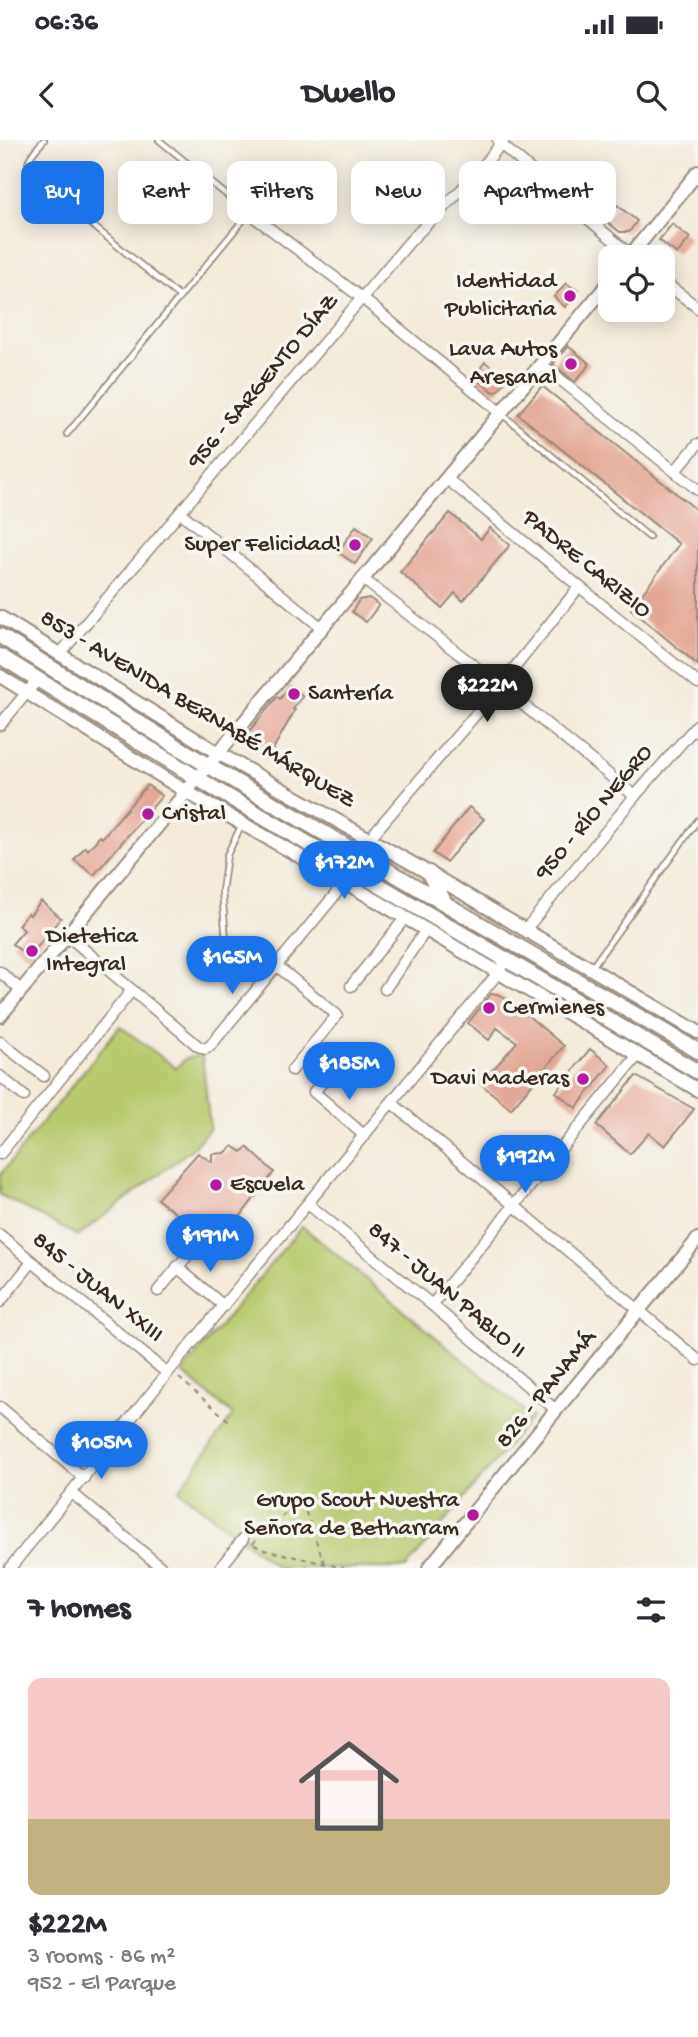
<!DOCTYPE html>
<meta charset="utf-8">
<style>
body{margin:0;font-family:"Gochi Hand",sans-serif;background:#f2f2f3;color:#2b2b33;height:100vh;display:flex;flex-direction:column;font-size:26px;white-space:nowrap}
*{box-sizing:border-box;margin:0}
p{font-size:23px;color:#7c7c81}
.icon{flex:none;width:38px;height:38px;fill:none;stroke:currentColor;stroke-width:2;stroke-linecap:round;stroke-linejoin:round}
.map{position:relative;height:1428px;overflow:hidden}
.panel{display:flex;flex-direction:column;background:#fff;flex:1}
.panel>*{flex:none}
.hud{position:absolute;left:21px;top:21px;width:656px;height:63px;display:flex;gap:14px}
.buttons{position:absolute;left:598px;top:105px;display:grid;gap:14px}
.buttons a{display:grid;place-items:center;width:77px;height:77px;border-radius:14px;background:#fff;box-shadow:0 4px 18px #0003;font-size:35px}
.price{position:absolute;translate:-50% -60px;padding:0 16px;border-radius:24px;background:#1a73e8;color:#fff;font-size:23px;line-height:46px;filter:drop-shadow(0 2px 4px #0008)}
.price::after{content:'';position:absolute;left:50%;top:42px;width:21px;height:16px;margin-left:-10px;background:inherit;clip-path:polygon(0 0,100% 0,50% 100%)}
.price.active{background:#222;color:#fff}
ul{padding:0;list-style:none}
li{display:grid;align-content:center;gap:14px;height:371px;padding:0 28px}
li span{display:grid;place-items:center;height:217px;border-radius:14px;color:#555}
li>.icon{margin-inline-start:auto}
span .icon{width:126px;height:126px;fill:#fffc;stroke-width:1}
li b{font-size:30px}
h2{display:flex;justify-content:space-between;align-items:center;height:84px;padding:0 28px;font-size:30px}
.pill{padding:0 24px;border-radius:14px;background:#fff;box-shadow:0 4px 18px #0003;font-size:24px;line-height:63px}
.pill.active{background:#1a73e8;color:#fff}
.status{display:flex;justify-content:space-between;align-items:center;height:49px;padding:0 35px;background:#fff;direction:ltr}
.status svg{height:19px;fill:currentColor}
header{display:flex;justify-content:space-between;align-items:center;height:91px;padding:0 28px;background:#fff;font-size:32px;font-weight:800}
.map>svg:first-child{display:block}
.green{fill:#b8ca6d;stroke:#7a7a46;stroke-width:2}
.building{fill:#e5a797}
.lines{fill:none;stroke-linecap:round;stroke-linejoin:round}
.lane-casing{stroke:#988a7c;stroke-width:8}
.street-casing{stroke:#988a7c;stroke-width:13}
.secondary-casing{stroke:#988a7c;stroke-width:16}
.primary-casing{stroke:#988a7c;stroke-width:18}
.path{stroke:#988a7c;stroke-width:2;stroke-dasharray:5 5;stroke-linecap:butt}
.lane{stroke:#fff;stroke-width:4.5}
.street{stroke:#fff;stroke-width:10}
.secondary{stroke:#fff;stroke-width:12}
.primary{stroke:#fff;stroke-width:14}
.poi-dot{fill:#b5179e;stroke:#f6f6f2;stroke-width:2.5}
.labels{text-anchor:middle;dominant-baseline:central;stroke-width:7;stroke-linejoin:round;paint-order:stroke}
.poi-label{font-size:24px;fill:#3b2a1e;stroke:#f6f6f2;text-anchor:end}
.street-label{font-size:24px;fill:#3b2a1e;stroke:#f6f6f2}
</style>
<div class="status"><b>06:36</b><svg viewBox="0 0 49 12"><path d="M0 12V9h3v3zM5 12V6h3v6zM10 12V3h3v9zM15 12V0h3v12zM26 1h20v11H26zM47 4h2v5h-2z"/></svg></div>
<header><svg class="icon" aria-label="back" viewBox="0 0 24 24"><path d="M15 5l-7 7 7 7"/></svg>Dwello<svg class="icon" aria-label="search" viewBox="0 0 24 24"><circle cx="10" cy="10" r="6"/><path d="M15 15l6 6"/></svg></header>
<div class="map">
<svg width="698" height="1428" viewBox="0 0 698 1428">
<rect width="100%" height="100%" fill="#f6f6f2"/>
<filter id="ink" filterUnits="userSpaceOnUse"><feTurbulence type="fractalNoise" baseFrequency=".0143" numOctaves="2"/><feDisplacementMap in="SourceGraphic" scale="14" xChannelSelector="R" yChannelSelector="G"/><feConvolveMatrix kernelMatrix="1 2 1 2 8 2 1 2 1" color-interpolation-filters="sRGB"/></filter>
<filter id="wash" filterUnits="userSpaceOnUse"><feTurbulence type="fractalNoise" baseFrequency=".00686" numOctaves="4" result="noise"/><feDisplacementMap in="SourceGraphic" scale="28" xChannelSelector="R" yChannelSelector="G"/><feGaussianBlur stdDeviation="1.57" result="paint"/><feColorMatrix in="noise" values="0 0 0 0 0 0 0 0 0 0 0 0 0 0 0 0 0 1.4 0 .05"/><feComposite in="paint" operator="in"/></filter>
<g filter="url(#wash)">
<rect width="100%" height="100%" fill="#f4ebda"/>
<g class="green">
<path d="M120 886 176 928 185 919 202 915 210 988 193 1008 78 1096 0 1055V1035Z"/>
<path d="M302 1086 532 1277 406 1428H278L179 1350 233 1275 182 1232Z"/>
</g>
<g id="blocks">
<g class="building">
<path d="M617 65 637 81 629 92H620L605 80Z"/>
<path d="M672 84 690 98 677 114 659 100Z"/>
<path d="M566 143 578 152 565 167 554 157Z"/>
<path d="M568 206 590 224 575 242 553 224Z"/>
<path d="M485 222 507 239 497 252 492 251 474 237Z"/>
<path d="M542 246 698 371V525L631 469 679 404 518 274Z"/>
<path d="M450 373 481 399 490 388 510 405 463 461 455 453 442 468 400 432Z"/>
<path d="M356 386 373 398 355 424 338 412Z"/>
<path d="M369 458 379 465 366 482 352 472 359 460Z"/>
<path d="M290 546 303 556 293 569 295 570 268 618 246 605V595L277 557 280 559Z"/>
<path d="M147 645 162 656 94 735 74 720 85 707 88 710 100 696 102 698Z"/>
<path d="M469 667 484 679 446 722 433 713Z"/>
<path d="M41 761 61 778 29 817 12 804 24 790 18 785 28 773 30 775Z"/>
<path d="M491 854H497L514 864 564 906 511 969 481 944 517 902 497 888 489 900 468 883Z"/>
<path d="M590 909 610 925 576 968 556 952Z"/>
<path d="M636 936 694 969 665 1006 649 993 630 1014 596 985Z"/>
<path d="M233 1006 242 1012 247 1007 274 1032 218 1106 157 1059 198 1013 212 1022V1014L225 1013Z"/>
</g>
</g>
</g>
<g filter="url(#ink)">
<use href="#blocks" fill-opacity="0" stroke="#988a7c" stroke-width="2"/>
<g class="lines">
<g class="lane-casing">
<g id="lane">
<path d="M44 0C35 11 22 21 31 35L180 157"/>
<path d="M159 0 250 74"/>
<path d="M502 274 649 397"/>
<path d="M67 294 249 73"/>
<path d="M226 801 222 751 227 715 242 684"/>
<path d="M592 827 698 680"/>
</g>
</g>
<g class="street-casing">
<g id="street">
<path d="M498 2 633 117"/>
<path d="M257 79 362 158 501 273"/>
<path d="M663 141 698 168"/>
<path d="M541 224 698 350"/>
<path d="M675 331 698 304"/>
<path d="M447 339 698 543"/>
<path d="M181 373 322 488"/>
<path d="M363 439 500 546 635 656"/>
<path d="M59 515 411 100 475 36 504 0"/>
<path d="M0 585 38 539"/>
<path d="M369 699 500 546 579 447"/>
<path d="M525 790 635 656 698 584"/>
<path d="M67 795 198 906 205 909 210 906 335 755 343 741"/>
<path d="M277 826 337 875 292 930"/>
<path d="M0 832 21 850"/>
<path d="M351 846 405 778"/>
<path d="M385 849 426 790"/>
<path d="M0 902 44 936"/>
<path d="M333 929 314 952 365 996"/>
<path d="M0 936 24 956"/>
<path d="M392 963 698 1220"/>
<path d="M0 1014 132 850"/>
<path d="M308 1064 432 1165 556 1270"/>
<path d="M0 1095 167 1233"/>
<path d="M177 1127 224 1166"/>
<path d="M158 1151 197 1104"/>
<path d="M0 1162 32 1122"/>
<path d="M432 1165 639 914"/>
<path d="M0 1267 84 1338"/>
<path d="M72 1353 162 1428"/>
<path d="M10 1428 170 1230 498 833 506 818"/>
<path d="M220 1428 243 1399"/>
</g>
</g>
<g class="secondary-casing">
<g id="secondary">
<path d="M629 117 698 32"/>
<path d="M0 477 218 613 429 733 698 892"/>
<path d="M0 536 185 651 343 741 698 950"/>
<path d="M0 876 611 140"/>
<path d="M429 1428 556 1270 698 1099"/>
</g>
</g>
<g class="primary-casing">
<g id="primary">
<path d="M0 496 207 625 698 911"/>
<path d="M0 516 215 649 698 932"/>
<path d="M429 733 445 763"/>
</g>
</g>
<g class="path">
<path d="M179 1238 229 1281"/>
<path d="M252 1404 301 1359 326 1428"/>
<path d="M254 1405 264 1410 344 1428"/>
</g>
<use href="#lane" class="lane"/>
<use href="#street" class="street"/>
<use href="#secondary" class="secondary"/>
<use href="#primary" class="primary"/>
</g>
</g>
<g class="poi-dot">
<circle cx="570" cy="156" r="7"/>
<circle cx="571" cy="224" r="7"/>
<circle cx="355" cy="405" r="7"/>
<circle cx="294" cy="554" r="7"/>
<circle cx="148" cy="674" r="7"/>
<circle cx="32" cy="811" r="7"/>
<circle cx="489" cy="868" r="7"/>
<circle cx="583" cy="939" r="7"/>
<circle cx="216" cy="1045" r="7"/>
<circle cx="473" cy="1375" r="7"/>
</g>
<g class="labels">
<g class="poi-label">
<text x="556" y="142">Identidad<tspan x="556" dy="28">Publicitaria</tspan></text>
<text x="557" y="210">Lava Autos<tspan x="557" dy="28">Aresanal</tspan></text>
<text x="341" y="405">Super Felicidad!</text>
<text x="308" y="554" text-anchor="start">Santería</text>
<text x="162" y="674" text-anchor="start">Cristal</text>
<text x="46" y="797" text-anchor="start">Dietetica<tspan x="46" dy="28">Integral</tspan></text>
<text x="503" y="868" text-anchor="start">Cermienes</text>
<text x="569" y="939">Davi Maderas</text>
<text x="230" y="1045" text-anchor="start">Escuela</text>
<text x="459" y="1361">Grupo Scout Nuestra<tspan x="459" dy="28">Señora de Betharram</tspan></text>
</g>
<g class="street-label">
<text transform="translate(264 242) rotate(-50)">956 - SARGENTO DÍAZ</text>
<text transform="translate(586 425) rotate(39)">PADRE CARIZIO</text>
<text transform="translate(197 570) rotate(31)">853 - AVENIDA BERNABÉ MÁRQUEZ</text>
<text transform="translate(595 673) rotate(-50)">950 - RÍO NEGRO</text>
<text transform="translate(97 1148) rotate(39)">845 - JUAN XXIII</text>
<text transform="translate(446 1151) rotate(40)">847 - JUAN PABLO II</text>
<text transform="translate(547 1250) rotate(-51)">826 - PANAMÁ</text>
</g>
</g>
</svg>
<div class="buttons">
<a><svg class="icon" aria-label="locate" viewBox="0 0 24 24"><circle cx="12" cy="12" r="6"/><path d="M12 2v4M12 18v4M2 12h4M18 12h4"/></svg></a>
</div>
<b class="price active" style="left:487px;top:584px">$222M</b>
<b class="price" style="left:344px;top:761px">$172M</b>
<b class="price" style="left:232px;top:856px">$165M</b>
<b class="price" style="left:349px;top:962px">$185M</b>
<b class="price" style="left:525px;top:1055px">$192M</b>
<b class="price" style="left:210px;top:1134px">$191M</b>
<b class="price" style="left:101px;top:1341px">$105M</b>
<div class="hud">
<a class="pill active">Buy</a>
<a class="pill">Rent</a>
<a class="pill">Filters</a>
<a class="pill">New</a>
<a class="pill">Apartment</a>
</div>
</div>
<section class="panel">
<h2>7 homes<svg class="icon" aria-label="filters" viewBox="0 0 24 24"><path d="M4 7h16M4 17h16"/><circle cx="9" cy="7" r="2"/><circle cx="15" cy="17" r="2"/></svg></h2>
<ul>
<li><span style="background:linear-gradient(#f6c9c9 65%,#c2b280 0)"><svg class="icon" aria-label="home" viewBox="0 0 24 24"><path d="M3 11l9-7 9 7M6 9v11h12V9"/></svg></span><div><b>$222M</b><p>3 rooms · 86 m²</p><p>952 - El Parque</p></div></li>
</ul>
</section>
